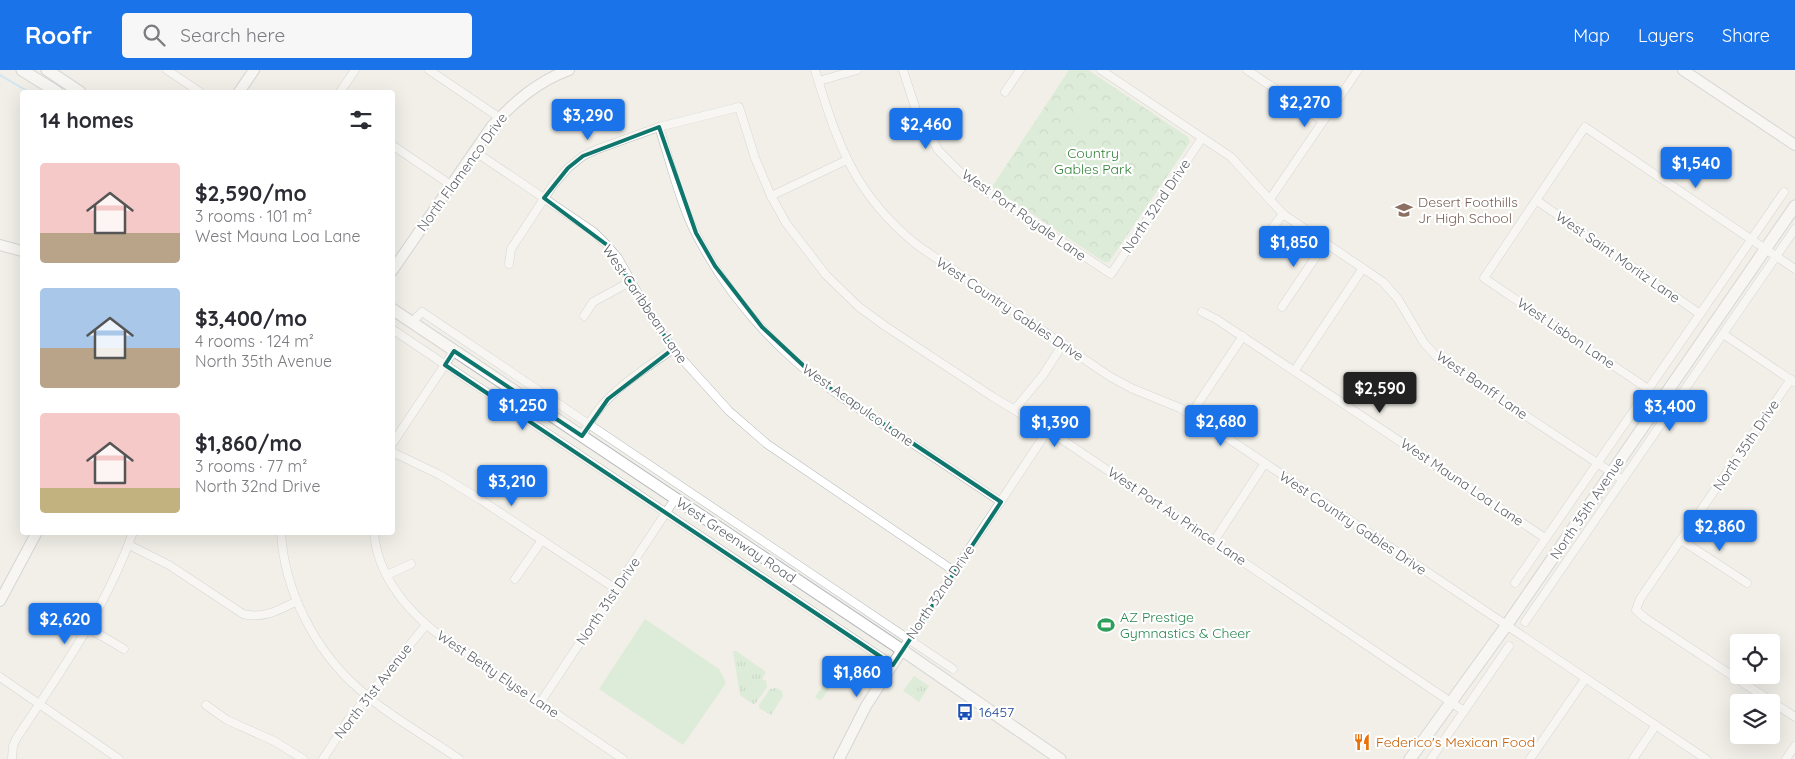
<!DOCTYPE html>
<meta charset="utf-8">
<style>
body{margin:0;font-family:Quicksand,sans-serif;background:#f7f7f7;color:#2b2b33;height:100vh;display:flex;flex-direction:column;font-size:19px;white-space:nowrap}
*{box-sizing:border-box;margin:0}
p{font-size:16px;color:#7c7c81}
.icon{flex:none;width:28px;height:28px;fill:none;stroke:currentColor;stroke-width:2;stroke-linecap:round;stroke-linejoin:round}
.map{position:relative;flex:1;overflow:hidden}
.drawer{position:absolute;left:20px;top:20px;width:375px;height:445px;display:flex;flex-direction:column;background:#fff;border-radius:5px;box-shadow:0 5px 20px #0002}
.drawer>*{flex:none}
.controls{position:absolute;left:1730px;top:564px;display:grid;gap:10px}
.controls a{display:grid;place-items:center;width:50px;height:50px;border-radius:5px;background:#fff;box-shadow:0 5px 20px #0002;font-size:25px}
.price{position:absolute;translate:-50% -42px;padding:0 11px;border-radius:5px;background:#1a73e8;color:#fff;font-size:16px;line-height:32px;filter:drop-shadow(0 1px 2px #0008)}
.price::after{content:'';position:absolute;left:50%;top:30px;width:15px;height:11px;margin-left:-8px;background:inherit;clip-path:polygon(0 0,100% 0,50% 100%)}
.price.active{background:#222;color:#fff}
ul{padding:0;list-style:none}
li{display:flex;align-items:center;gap:15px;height:125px;padding:0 20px}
li span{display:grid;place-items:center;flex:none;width:140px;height:100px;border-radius:5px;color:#555}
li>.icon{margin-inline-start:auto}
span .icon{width:60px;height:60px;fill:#fffc;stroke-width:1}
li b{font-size:21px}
h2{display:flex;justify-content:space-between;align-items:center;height:60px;padding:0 20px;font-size:21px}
header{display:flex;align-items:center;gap:30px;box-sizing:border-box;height:70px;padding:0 25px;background:#1a73e8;color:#fff}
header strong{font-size:24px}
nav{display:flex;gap:28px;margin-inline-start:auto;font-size:18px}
.search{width:350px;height:45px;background:#f7f7f7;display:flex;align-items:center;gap:12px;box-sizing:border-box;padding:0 18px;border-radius:5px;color:#7c7c81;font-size:19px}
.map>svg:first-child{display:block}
.grass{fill:url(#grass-tufts)}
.park{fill:url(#park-crowns)}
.pitch{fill:#c5e8c5}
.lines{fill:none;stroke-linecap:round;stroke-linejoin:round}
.stream{stroke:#aadaff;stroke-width:2}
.minor-casing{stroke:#b5b8bc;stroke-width:9}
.tertiary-casing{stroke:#b5b8bc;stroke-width:12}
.secondary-casing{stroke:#b6babf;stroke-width:13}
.minor{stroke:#fff;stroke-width:8}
.tertiary{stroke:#fff;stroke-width:10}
.secondary{stroke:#fff;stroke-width:11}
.marked{fill:none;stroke:#0f766e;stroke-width:4;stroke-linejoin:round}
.labels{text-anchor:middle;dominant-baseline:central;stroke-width:4.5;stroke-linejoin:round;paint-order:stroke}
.park-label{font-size:14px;fill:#348238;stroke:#fff}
.street-label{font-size:14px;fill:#5f6368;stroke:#fff}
.education-label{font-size:14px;fill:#785e54;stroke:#fff;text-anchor:start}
.leisure-label{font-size:14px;fill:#27864d;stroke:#fff;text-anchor:start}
.transit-label{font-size:14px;fill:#164399;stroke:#fff;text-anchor:start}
.food-label{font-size:14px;fill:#c56008;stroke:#fff;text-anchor:start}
</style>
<header>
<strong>Roofr</strong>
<div class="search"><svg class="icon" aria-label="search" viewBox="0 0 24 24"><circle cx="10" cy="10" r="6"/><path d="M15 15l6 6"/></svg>Search here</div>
<nav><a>Map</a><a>Layers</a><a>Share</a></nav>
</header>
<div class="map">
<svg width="1795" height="689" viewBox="0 0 1795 689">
<defs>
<pattern id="grass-tufts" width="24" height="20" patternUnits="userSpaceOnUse" patternTransform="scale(1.25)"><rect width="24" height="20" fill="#c5e8c5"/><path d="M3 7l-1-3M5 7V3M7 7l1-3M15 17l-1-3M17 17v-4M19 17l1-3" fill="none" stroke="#a3c0a4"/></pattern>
<pattern id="park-crowns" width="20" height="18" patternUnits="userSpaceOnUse" patternTransform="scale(1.25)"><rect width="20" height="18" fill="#c5e8c5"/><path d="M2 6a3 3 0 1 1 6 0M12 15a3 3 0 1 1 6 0" fill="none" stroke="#a3c0a4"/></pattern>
</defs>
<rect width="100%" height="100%" fill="#f1efe8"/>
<g class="grass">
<path d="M733 581H736L766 602 762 609 766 611 767 617 756 633 753 634 740 625Z"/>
<path d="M836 597 840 602 822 629 820 630 815 627Z"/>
<path d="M914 606 929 616 919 632 912 627 913 625 911 626 903 621Z"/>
<path d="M776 618 782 621 783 626 771 645 759 638V635L770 619Z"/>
</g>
<path class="park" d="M1069 0H1088L1188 67 1190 72 1109 192H1104L992 117Z"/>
<g class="pitch">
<path d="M1087 37 1098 44 1085 64 1074 56Z"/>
<path d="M645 549 719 599 726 613 683 675 599 619Z"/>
</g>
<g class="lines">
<path class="stream" d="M0 5 29 22"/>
<g class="minor-casing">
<g id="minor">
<path d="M167 0 200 22"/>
<path d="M429 0 500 48"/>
<path d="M815 0C838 75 854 124 917 175L1109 306 1131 318 1180 338 1220 363 1706 689"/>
<path d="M903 0 916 40 938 80 966 108 1111 204 1202 68"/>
<path d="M1101 0 1231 87 1283 144 1383 212 1398 229 1424 273 1437 287 1623 410"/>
<path d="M1247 0 1323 51"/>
<path d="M819 11 857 0"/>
<path d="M340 22 355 0"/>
<path d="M1005 22 1020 0"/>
<path d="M659 57C670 91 680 133 696 164 720 211 755 255 794 290 824 317 859 339 893 361 929 384 965 408 1001 432"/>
<path d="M392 75 451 115"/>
<path d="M474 81 566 143 594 162 607 175 618 188 650 245 673 279 729 341 767 374 954 501"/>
<path d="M771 126 847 90"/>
<path d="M1270 129 1358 0"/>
<path d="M1536 130 1700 244"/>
<path d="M1266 166 1283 144"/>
<path d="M509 194 511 179 553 115 568 98 583 86 598 79 659 57 739 37 755 88 771 126 786 153 826 205 859 237 885 256 993 327 1048 360 1464 641"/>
<path d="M1282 237 1325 173"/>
<path d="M1202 242 1216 249 1545 468"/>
<path d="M584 246 593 232 630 212"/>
<path d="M412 252 422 242 953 599"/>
<path d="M392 259 893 595"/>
<path d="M1723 264 1794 312"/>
<path d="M1295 300 1363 198"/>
<path d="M1791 309 1640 529 1636 540 1645 548 1795 647"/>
<path d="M1648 319 1484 208 1585 57 1795 199"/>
<path d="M1015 339 1043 305 1063 274"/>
<path d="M1191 344 1243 266"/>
<path d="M582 366C587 357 592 348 599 339 618 315 648 297 673 279"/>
<path d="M392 374 454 281"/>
<path d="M392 382 440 405 481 430 616 519"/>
<path d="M281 462C284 520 315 581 359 619 389 646 426 666 459 689"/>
<path d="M374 462C377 503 404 537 434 561L623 689"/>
<path d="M1681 470 1747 513"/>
<path d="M1214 471 1265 393"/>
<path d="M129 475 169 495 243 544C264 549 279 540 297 531"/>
<path d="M387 505 411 494"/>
<path d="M515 509 542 470"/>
<path d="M1515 513 1784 122"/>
<path d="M1525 552 1795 159"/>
<path d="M88 558 124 579"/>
<path d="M902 580 1048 360"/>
<path d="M0 607 119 689"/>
<path d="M540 633 675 429"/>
<path d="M206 635 227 650 274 671 303 689"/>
<path d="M12 688 13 676 16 669C60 603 106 538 133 462"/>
<path d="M323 689 349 649 426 555"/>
<path d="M1431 689 1509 576"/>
<path d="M1530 689 1585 609"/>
<path d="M1633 689 1656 655"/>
<path d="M1786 689 1795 676"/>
</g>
</g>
<g class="tertiary-casing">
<g id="tertiary">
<path d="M1683 0 1795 75"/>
<path d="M239 22 254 0"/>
<path d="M0 175 22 181"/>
<path d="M392 201 492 56C514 32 538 11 569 0"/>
<path d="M0 531 37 462"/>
<path d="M839 689 866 636 902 580"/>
</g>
</g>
<g class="secondary-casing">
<g id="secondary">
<path d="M22 0 57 22"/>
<path d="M47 0 80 22"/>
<path d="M392 239 902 580 1060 689"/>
<path d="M1410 689 1506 556 1795 136"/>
</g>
</g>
<use href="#minor" class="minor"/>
<use href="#tertiary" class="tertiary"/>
<use href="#secondary" class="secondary"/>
</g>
<path d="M0 0H1795V689H0ZM659 57 696 163 715 196 762 257 822 313 1001 432 893 595 445 295 454 281 582 366 608 329 673 279 607 175 544 128 568 98 583 86Z" fill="#f1efe8" fill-opacity=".55" fill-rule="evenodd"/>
<path class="marked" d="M659 57 696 163 715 196 762 257 822 313 1001 432 893 595 445 295 454 281 582 366 608 329 673 279 607 175 544 128 568 98 583 86Z"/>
<defs>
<g id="school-bare" transform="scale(1.35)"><path d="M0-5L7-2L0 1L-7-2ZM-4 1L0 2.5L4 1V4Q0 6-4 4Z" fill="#8d6e63" stroke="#fff" stroke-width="2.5" paint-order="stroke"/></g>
<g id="stadium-bare" transform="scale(1.35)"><path d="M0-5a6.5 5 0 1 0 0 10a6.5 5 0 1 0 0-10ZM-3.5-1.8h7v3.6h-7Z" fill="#2e9e5b" stroke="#fff" stroke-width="2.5" paint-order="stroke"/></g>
<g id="bus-bare" transform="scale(1.35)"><path d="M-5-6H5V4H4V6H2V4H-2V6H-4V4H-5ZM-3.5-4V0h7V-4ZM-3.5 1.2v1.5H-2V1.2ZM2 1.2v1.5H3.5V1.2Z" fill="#1a4fb4" stroke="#fff" stroke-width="2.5" paint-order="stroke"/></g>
<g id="restaurant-bare" transform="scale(1.35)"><path d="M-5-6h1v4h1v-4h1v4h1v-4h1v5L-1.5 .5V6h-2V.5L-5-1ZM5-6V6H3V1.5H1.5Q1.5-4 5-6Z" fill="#e8710a" stroke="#fff" stroke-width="2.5" paint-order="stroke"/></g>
</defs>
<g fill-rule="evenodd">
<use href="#school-bare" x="1404" y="140"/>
<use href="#stadium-bare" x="1106" y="555"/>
<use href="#bus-bare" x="965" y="642"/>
<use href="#restaurant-bare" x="1362" y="672"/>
</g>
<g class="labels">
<g class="park-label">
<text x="1093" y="83">Country<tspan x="1093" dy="16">Gables Park</tspan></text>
</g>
<g class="street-label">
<text transform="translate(462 102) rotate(-54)">North Flamenco Drive</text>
<text transform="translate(1156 136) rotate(-56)">North 32nd Drive</text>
<text transform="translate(1024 145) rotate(35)">West Port Royale Lane</text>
<text transform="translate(1618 187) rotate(35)">West Saint Moritz Lane</text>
<text transform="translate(645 234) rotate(56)">West Caribbean Lane</text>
<text transform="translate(1010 239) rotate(34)">West Country Gables Drive</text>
<text transform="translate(1566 263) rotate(34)">West Lisbon Lane</text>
<text transform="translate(1482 315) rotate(35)">West Banff Lane</text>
<text transform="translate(858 335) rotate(35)">West Acapulco Lane</text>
<text transform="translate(1746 375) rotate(-56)">North 35th Drive</text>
<text transform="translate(1462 412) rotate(34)">West Mauna Loa Lane</text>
<text transform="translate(1587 438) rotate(-56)">North 35th Avenue</text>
<text transform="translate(1177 446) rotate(34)">West Port Au Prince Lane</text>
<text transform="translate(1353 453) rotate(34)">West Country Gables Drive</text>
<text transform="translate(736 470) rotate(34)">West Greenway Road</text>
<text transform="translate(940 522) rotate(-56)">North 32nd Drive</text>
<text transform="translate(608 531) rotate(-56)">North 31st Drive</text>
<text transform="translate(498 604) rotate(34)">West Betty Elyse Lane</text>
<text transform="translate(373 621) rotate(-52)">North 31st Avenue</text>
</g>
<g class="education-label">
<text x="1418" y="132">Desert Foothills<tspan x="1418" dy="16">Jr High School</tspan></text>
</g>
<g class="leisure-label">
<text x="1120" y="547">AZ Prestige<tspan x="1120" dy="16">Gymnastics &amp; Cheer</tspan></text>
</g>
<g class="transit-label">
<text x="979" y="642">16457</text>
</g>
<g class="food-label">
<text x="1376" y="672">Federico's Mexican Food</text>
</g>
</g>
</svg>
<div class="controls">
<a><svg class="icon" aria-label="locate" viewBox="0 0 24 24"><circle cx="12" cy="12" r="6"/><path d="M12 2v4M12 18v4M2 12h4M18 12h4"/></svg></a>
<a><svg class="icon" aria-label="layers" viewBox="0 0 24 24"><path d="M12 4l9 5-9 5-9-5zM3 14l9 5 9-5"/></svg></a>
</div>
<b class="price" style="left:1305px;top:58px">$2,270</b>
<b class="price" style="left:588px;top:71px">$3,290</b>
<b class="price" style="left:926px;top:80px">$2,460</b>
<b class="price" style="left:1696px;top:119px">$1,540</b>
<b class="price" style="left:1294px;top:198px">$1,850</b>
<b class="price active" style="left:1380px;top:344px">$2,590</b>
<b class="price" style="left:523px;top:361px">$1,250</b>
<b class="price" style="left:1670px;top:362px">$3,400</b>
<b class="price" style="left:1221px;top:377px">$2,680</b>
<b class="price" style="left:1055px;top:378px">$1,390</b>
<b class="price" style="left:512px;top:437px">$3,210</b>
<b class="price" style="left:1720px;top:482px">$2,860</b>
<b class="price" style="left:65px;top:575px">$2,620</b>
<b class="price" style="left:857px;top:628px">$1,860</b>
<section class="drawer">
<h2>14 homes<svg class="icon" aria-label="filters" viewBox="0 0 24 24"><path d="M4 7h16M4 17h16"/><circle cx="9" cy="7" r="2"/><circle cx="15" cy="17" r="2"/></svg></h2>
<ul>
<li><span style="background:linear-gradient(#f6c9c9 70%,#b9a48a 0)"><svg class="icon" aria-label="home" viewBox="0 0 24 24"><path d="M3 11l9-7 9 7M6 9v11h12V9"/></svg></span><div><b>$2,590/mo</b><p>3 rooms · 101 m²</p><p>West Mauna Loa Lane</p></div></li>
<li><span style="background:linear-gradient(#a9c7e8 60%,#b9a48a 0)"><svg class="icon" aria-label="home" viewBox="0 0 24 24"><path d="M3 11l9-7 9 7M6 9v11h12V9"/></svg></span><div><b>$3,400/mo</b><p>4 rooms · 124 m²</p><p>North 35th Avenue</p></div></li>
<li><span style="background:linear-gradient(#f6c9c9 75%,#c2b280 0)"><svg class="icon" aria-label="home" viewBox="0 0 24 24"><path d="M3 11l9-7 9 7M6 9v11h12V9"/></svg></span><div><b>$1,860/mo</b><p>3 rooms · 77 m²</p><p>North 32nd Drive</p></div></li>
</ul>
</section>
</div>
